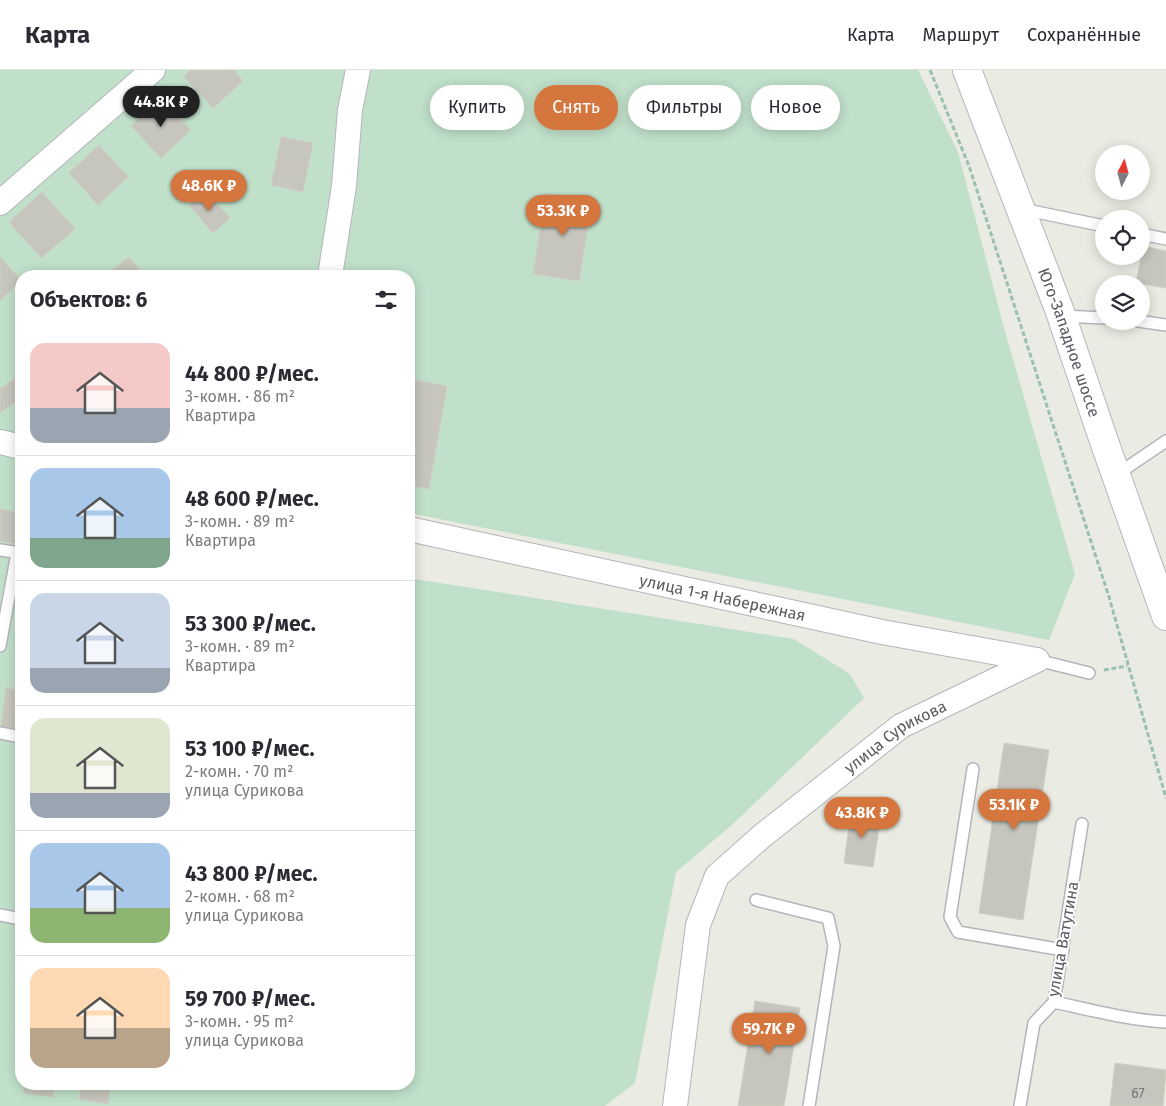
<!DOCTYPE html>
<html lang="ru">
<meta charset="utf-8">
<style>
body{margin:0;font-family:"Fira Sans",sans-serif;background:#f7f7f7;color:#2b2b33;height:100vh;display:flex;flex-direction:column;font-size:19px;white-space:nowrap}
*{box-sizing:border-box;margin:0}
p{font-size:16px;color:#7c7c81}
.icon{flex:none;width:28px;height:28px;fill:none;stroke:currentColor;stroke-width:2;stroke-linecap:round;stroke-linejoin:round}
.map{position:relative;flex:1;overflow:hidden}
.panel{position:absolute;left:15px;top:200px;width:400px;height:820px;display:flex;flex-direction:column;background:#fff;border-radius:20px;box-shadow:0 2px 12px #0003}
.panel>*{flex:none}
.hud{position:absolute;left:430px;top:15px;width:475px;height:45px;display:flex;gap:10px}
.needle{width:32px;rotate:6deg}
.controls{position:absolute;left:1095px;top:75px;display:grid;gap:10px}
.controls a{display:grid;place-items:center;width:55px;height:55px;border-radius:50%;background:#fff;box-shadow:0 2px 12px #0003;font-size:25px}
.price{position:absolute;translate:-50% -42px;padding:0 11px;border-radius:18px;background:#d5763e;color:#fff;font-size:16px;line-height:32px;filter:drop-shadow(0 1px 2px #0008)}
.price::after{content:'';position:absolute;left:50%;top:30px;width:15px;height:11px;margin-left:-8px;background:inherit;clip-path:polygon(0 0,100% 0,50% 100%)}
.price.on{background:#222;color:#fff}
ul{padding:0;list-style:none}
li{display:flex;align-items:center;gap:15px;height:125px;padding:0 15px}
li+li{border-top:1px solid #e1e1e2}
li span{display:grid;place-items:center;flex:none;width:140px;height:100px;border-radius:15px;color:#555}
li>.icon{margin-inline-start:auto}
span .icon{width:60px;height:60px;fill:#fffc;stroke-width:1}
li b{font-size:21px}
h2{display:flex;justify-content:space-between;align-items:center;height:60px;padding:0 15px;font-size:21px}
.tag{padding:0 18px;border-radius:22px;background:#fff;box-shadow:0 2px 12px #0003;font-size:18px;line-height:45px}
.tag.on{background:#d5763e;color:#fff}
header{display:flex;align-items:center;gap:30px;box-sizing:border-box;height:70px;padding:0 25px;background:#fff;border-bottom:1px solid #e1e1e2}
header strong{font-size:24px}
nav{display:flex;gap:28px;margin-inline-start:auto;font-size:18px}
.map>svg:first-child{display:block}
.green{fill:#c0e0ca}
.building{fill:#c6c6be;stroke:#cfcfc1}
.lines{fill:none;stroke-linecap:round;stroke-linejoin:round}
.lane-casing{stroke:#b4b5bb;stroke-width:14}
.street-casing{stroke:#b4b5bb;stroke-width:26}
.secondary-casing{stroke:#b5b6bc;stroke-width:30}
.path{stroke:#9ac0b0;stroke-width:3;stroke-dasharray:5 2.5;stroke-linecap:butt}
.lane{stroke:#fff;stroke-width:11}
.street{stroke:#fff;stroke-width:24}
.secondary{stroke:#fff;stroke-width:28}
.labels{text-anchor:middle;dominant-baseline:central;stroke-width:4;stroke-linejoin:round;paint-order:stroke}
.number-label{font-size:14px;fill:#757678}
.street-label{font-size:16px;fill:#5a5b61;stroke:#fff}
</style>
<header>
<strong>Карта</strong>
<nav><a>Карта</a><a>Маршрут</a><a>Сохранённые</a></nav>
</header>
<div class="map">
<svg width="1166" height="1036" viewBox="0 0 1166 1036">
<rect width="100%" height="100%" fill="#eaebe2"/>
<g class="green">
<path d="M0 0H358L330 206H21V1014H409V508L794 569 850 604 864 628 733 754 676 802 635 1013 605 1036H0Z"/>
<path d="M365 0H918L958 82 1004 258 1075 504 1049 570 409 443V206H336Z"/>
</g>
<g class="building">
<path d="M191 0H234L243 11 213 38 184 7Z"/>
<path d="M161 28 191 60 161 88 131 56Z"/>
<path d="M281 67 313 73 303 122 271 115Z"/>
<path d="M99 75 128 107 98 135 69 103Z"/>
<path d="M205 121 230 148 213 163 189 135Z"/>
<path d="M42 122 75 159 41 188 9 152Z"/>
<path d="M546 123 592 130 579 211 533 204Z"/>
<path d="M1143 176 1166 181V218L1136 213Z"/>
<path d="M0 187 21 210 0 231Z"/>
<path d="M129 187 145 206H110L108 204Z"/>
<path d="M20 304 21 306V328L0 343V319Z"/>
<path d="M414 310 447 316 429 419 409 415V342Z"/>
<path d="M0 439 21 443V475L0 471Z"/>
<path d="M6 618 21 620V659L1 656Z"/>
<path d="M1004 673 1049 680 1023 850 979 843Z"/>
<path d="M851 742 881 746 873 797 844 793Z"/>
<path d="M755 931 800 938 784 1036H738Z"/>
<path d="M1115 993 1166 1000 1163 1036H1110Z"/>
<path d="M25 1014H55L53 1027 23 1023Z"/>
<path d="M81 1014H111L108 1034 79 1029Z"/>
</g>
<g class="lines">
<g class="lane-casing">
<g id="lane">
<path d="M1022 139 1104 156"/>
<path d="M1141 164 1166 169"/>
<path d="M1062 246 1104 248"/>
<path d="M1138 251 1166 255"/>
<path d="M1116 405 1166 371"/>
<path d="M0 480 21 483"/>
<path d="M0 576 17 483"/>
<path d="M1037 590 1089 603"/>
<path d="M0 663 21 667"/>
<path d="M973 699 950 847 958 862 1063 880"/>
<path d="M756 830 828 848 834 876 809 1036"/>
<path d="M0 845 21 849"/>
<path d="M1054 932C1091 940 1128 950 1166 952"/>
<path d="M1020 1036 1034 953 1054 932 1082 754"/>
</g>
</g>
<g class="street-casing">
<g id="street">
<path d="M0 133 153 0"/>
<path d="M330 206 344 116 350 40 358 0"/>
<path d="M0 372 21 377"/>
<path id="s1" d="M409 459 882 562 1037 590"/>
<path id="s2" d="M675 1036 698 855 717 806 762 766 901 656 1037 590"/>
</g>
</g>
<g class="secondary-casing">
<g id="secondary">
<path id="s3" d="M967 0 1059 239 1105 374 1166 546"/>
</g>
</g>
<g class="path">
<path d="M930 0 969 96 1109 527 1166 728"/>
<path d="M1104 600 1127 596"/>
</g>
<use href="#lane" class="lane"/>
<use href="#street" class="street"/>
<use href="#secondary" class="secondary"/>
</g>
<g class="labels">
<g class="number-label">
<text x="1138" y="1023">67</text>
</g>
<g class="street-label">
<text stroke="none"><textPath href="#s3" startOffset="291">Юго-Западное шоссе</textPath></text>
<text stroke="none"><textPath href="#s1" startOffset="321">улица 1-я Набережная</textPath></text>
<text stroke="none"><textPath href="#s2" startOffset="462">улица Сурикова</textPath></text>
<text transform="translate(1063 869) rotate(-80)">улица Ватутина</text>
</g>
</g>
</svg>
<div class="controls">
<a><svg class="needle" viewBox="-14 -14 28 28"><path d="M0-13l5 13h-10z" fill="#e53935"/><path d="M0 13l5-13h-10z" fill="#7c7c81"/></svg></a>
<a><svg class="icon" aria-label="locate" viewBox="0 0 24 24"><circle cx="12" cy="12" r="6"/><path d="M12 2v4M12 18v4M2 12h4M18 12h4"/></svg></a>
<a><svg class="icon" aria-label="layers" viewBox="0 0 24 24"><path d="M12 4l9 5-9 5-9-5zM3 14l9 5 9-5"/></svg></a>
</div>
<b class="price on" style="left:161px;top:58px">44.8K ₽</b>
<b class="price" style="left:209px;top:142px">48.6K ₽</b>
<b class="price" style="left:563px;top:167px">53.3K ₽</b>
<b class="price" style="left:1014px;top:761px">53.1K ₽</b>
<b class="price" style="left:862px;top:769px">43.8K ₽</b>
<b class="price" style="left:769px;top:985px">59.7K ₽</b>
<div class="hud">
<a class="tag">Купить</a>
<a class="tag on">Снять</a>
<a class="tag">Фильтры</a>
<a class="tag">Новое</a>
</div>
<section class="panel">
<h2>Объектов: 6<svg class="icon" aria-label="filters" viewBox="0 0 24 24"><path d="M4 7h16M4 17h16"/><circle cx="9" cy="7" r="2"/><circle cx="15" cy="17" r="2"/></svg></h2>
<ul>
<li><span style="background:linear-gradient(#f6c9c9 65%,#9aa5b1 0)"><svg class="icon" aria-label="home" viewBox="0 0 24 24"><path d="M3 11l9-7 9 7M6 9v11h12V9"/></svg></span><div><b>44 800 ₽/мес.</b><p>3-комн. · 86 m²</p><p>Квартира</p></div></li>
<li><span style="background:linear-gradient(#a9c7e8 70%,#7fa58c 0)"><svg class="icon" aria-label="home" viewBox="0 0 24 24"><path d="M3 11l9-7 9 7M6 9v11h12V9"/></svg></span><div><b>48 600 ₽/мес.</b><p>3-комн. · 89 m²</p><p>Квартира</p></div></li>
<li><span style="background:linear-gradient(#c9d6e8 75%,#9aa5b1 0)"><svg class="icon" aria-label="home" viewBox="0 0 24 24"><path d="M3 11l9-7 9 7M6 9v11h12V9"/></svg></span><div><b>53 300 ₽/мес.</b><p>3-комн. · 89 m²</p><p>Квартира</p></div></li>
<li><span style="background:linear-gradient(#dfe7d0 75%,#9aa5b1 0)"><svg class="icon" aria-label="home" viewBox="0 0 24 24"><path d="M3 11l9-7 9 7M6 9v11h12V9"/></svg></span><div><b>53 100 ₽/мес.</b><p>2-комн. · 70 m²</p><p>улица Сурикова</p></div></li>
<li><span style="background:linear-gradient(#a9c7e8 65%,#8fb573 0)"><svg class="icon" aria-label="home" viewBox="0 0 24 24"><path d="M3 11l9-7 9 7M6 9v11h12V9"/></svg></span><div><b>43 800 ₽/мес.</b><p>2-комн. · 68 m²</p><p>улица Сурикова</p></div></li>
<li><span style="background:linear-gradient(#ffd9b3 60%,#b9a48a 0)"><svg class="icon" aria-label="home" viewBox="0 0 24 24"><path d="M3 11l9-7 9 7M6 9v11h12V9"/></svg></span><div><b>59 700 ₽/мес.</b><p>3-комн. · 95 m²</p><p>улица Сурикова</p></div></li>
</ul>
</section>
</div>
